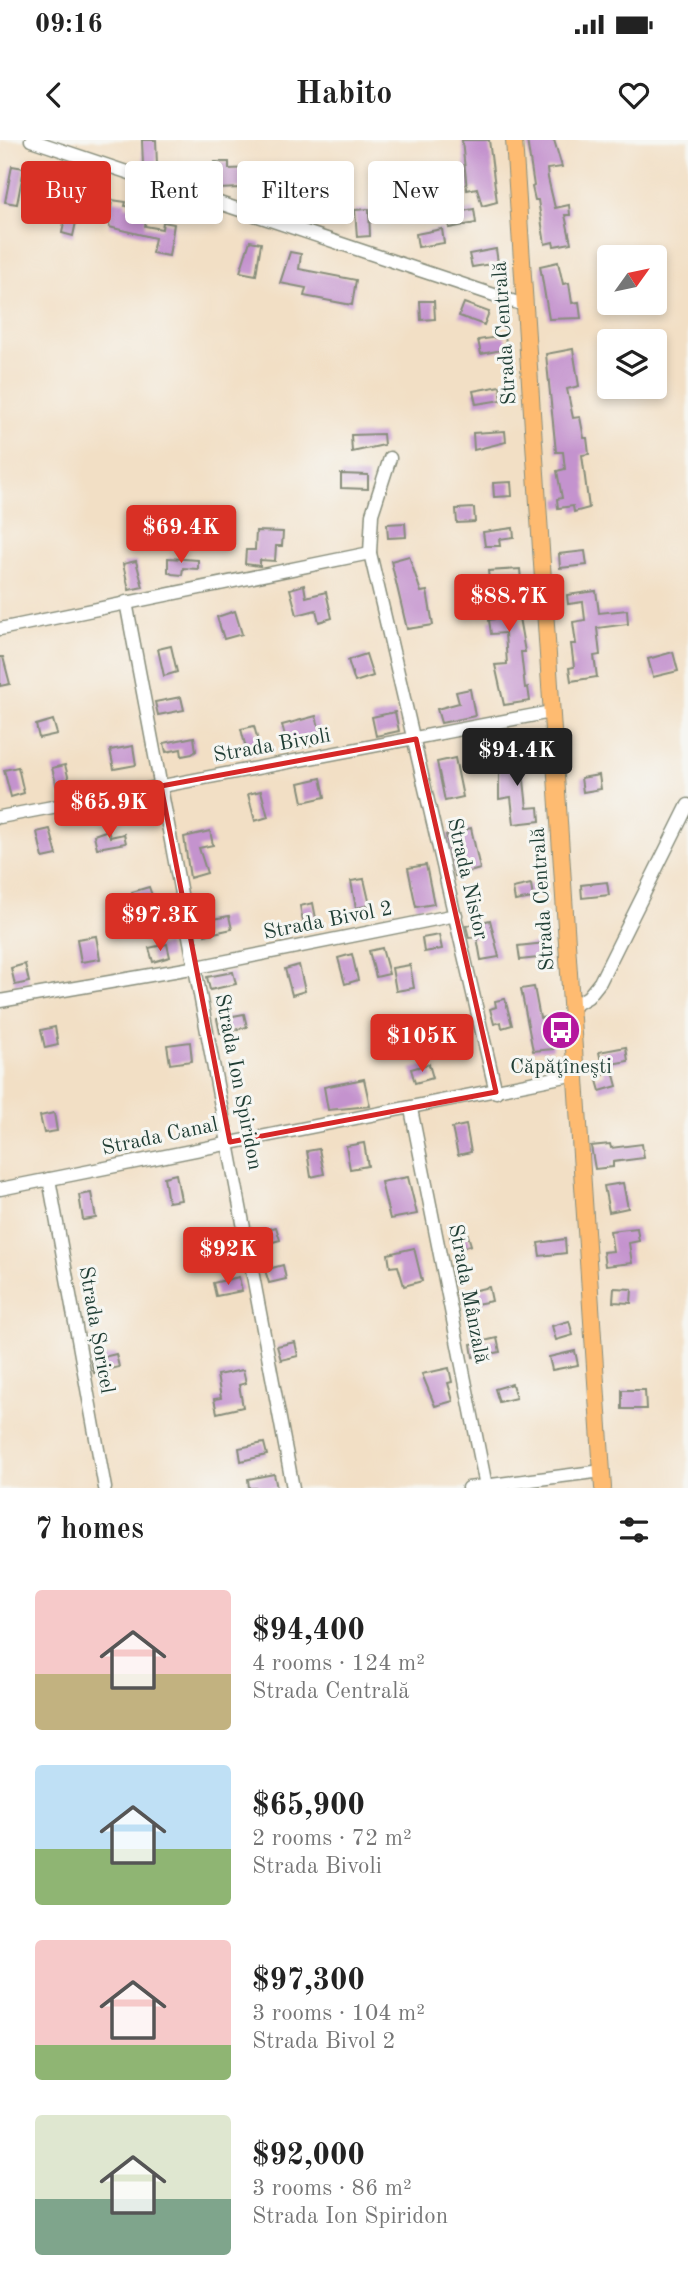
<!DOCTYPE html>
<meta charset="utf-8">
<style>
body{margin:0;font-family:"Old Standard TT",serif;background:#f2f2f2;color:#222;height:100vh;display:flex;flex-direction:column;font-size:26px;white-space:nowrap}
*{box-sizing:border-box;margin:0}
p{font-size:23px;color:#767676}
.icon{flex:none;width:38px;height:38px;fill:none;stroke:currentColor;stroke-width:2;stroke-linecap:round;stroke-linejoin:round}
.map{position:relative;height:1348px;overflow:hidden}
.details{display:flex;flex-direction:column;background:#fff;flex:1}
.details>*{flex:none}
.guide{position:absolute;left:21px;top:21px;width:648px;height:63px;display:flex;gap:14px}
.needle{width:46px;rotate:57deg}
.buttons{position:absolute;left:597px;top:105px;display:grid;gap:14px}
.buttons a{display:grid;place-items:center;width:70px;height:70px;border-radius:7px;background:#fff;box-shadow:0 4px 10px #0003;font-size:35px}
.price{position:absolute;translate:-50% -60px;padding:0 16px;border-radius:7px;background:#d93025;color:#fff;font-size:23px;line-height:46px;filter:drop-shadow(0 2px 4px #0008)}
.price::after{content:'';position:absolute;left:50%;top:42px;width:21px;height:16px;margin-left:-10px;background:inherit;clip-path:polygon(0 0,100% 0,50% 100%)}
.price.selected{background:#222;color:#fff}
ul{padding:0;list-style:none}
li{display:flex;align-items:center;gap:21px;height:175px;padding:0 35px}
li span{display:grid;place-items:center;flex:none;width:196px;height:140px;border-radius:7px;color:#555}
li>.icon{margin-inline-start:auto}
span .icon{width:84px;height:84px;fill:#fffc;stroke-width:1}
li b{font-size:30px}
h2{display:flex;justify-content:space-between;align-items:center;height:84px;padding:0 35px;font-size:30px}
.tag{padding:0 24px;border-radius:7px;background:#fff;box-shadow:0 4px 10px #0003;font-size:24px;line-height:63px}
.tag.selected{background:#d93025;color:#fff}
.status{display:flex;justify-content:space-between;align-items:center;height:49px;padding:0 35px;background:#fff;direction:ltr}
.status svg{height:19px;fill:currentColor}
header{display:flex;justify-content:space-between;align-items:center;height:91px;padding:0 35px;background:#fff;font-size:32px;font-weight:700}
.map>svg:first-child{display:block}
.building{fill:#c493ce}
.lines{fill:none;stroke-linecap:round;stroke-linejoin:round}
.minor-casing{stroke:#888e7c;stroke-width:15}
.major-casing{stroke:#888e7c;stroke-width:18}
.minor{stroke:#fff;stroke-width:12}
.major{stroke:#febb71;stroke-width:16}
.marked{fill:none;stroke:#d62828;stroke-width:5;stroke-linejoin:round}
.labels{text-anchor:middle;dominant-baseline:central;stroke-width:6;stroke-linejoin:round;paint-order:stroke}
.street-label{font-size:21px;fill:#1f3d34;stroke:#f6f6f2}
.poi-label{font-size:21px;fill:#1f3d34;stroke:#f6f6f2}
</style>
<div class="status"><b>09:16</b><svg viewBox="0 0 49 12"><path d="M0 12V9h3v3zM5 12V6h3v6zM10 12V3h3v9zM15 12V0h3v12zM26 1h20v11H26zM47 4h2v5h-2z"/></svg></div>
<header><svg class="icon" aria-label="back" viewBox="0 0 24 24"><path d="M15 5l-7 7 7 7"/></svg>Habito<svg class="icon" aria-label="heart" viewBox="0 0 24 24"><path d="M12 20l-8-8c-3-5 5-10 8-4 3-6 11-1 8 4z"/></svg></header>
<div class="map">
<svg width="688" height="1348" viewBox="0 0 688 1348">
<rect width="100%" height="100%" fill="#f6f6f2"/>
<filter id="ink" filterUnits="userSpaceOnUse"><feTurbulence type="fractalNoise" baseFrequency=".0143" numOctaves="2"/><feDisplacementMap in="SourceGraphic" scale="14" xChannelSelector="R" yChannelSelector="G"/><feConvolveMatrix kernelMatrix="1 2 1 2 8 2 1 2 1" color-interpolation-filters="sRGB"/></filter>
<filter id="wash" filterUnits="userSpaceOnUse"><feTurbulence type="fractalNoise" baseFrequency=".00686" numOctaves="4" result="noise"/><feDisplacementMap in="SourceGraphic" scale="28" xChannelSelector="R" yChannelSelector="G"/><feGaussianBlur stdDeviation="1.57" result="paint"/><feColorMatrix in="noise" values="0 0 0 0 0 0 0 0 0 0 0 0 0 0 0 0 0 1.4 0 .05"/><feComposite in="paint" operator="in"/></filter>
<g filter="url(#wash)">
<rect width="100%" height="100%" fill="#f2dfc5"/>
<g id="blocks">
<g class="building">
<path d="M142 0H156L157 25H143Z"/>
<path d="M462 0H489L497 62 482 66 477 48 467 50Z"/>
<path d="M527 0H554L562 27 547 29 548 38 555 68 569 65 570 75H565L571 103 554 106 553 102 545 104 538 60H535L532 47 534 46Z"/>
<path d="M215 22H229V29L253 28 255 55H241V48L217 49Z"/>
<path d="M12 26 24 28 17 64 5 62Z"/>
<path d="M270 32H282L281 69H269Z"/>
<path d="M69 57 81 59 73 96 62 93Z"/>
<path d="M112 60 126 62 125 66 147 69 145 86 162 89 163 82 174 84 169 116 152 113 155 98 109 87Z"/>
<path d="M321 62 335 65 331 82 318 80Z"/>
<path d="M369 69 370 96 357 97 355 70Z"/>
<path d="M474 69 476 83 449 88 447 74Z"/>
<path d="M442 89 444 103 418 107 416 94Z"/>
<path d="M250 101 261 103 256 135 240 132Z"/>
<path d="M496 109 498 123 472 127 469 114Z"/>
<path d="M290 112 301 114 299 129 356 140 352 165 304 156 306 148 280 143Z"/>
<path d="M558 122 563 144 569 143 572 163 579 162 581 178 549 179 540 126Z"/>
<path d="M420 161H434L435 179 421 180Z"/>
<path d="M464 163 489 172 484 185 459 176Z"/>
<path d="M505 196 507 209 481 214 478 200Z"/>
<path d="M573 209 579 246 567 249 573 278 580 277 584 298H587L589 314 582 315 589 368 574 372 573 366 558 368 557 359 562 358 557 331 565 329 563 312H556L546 214Z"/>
<path d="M500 246 502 260 476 264 473 251Z"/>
<path d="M505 291 506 302 474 310 473 293Z"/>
<path d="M383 294 384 305 352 312 351 295Z"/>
<path d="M341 334 368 335V349L341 348Z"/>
<path d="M511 342 512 356 494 357 493 343Z"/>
<path d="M474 368 475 382 457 383 456 369Z"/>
<path d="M405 383 406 397 388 398 387 384Z"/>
<path d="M513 388 514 397 499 399 500 406H485L483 392Z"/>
<path d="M256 391 283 392 282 406H276L275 421 260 420V426L245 424 246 410H255Z"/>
<path d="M585 411 587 425 560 428 559 414Z"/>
<path d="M409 416 421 452 427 451 433 485 407 489 391 421Z"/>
<path d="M168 418 198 420V429L183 428 182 435 172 434 168 432Z"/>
<path d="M136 421 143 447 129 450 123 424Z"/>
<path d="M520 429 521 440 517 441V466L525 512H521L525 548 528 547 530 561 504 565 495 525 507 524 505 493 491 494 489 480 494 479 488 431Z"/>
<path d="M304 445 306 457 326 452 332 478 319 482 316 470 297 475 290 449Z"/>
<path d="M596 451 599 473 627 470 628 484 597 488 600 515 594 516 597 537 571 541 569 528 574 527 571 504H576L573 482 585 480 583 462 568 464 567 455Z"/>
<path d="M235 471 242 494 224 499 217 477Z"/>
<path d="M171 506 177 532 164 536 158 509Z"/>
<path d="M673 512 678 531 653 537 648 519Z"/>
<path d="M366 514 373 536 355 542 348 520Z"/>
<path d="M0 517H3L10 544 0 546Z"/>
<path d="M470 549 475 576 441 583 437 569 459 563 456 552Z"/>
<path d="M181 557 184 570 158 575 155 562Z"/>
<path d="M395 572 399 591 376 596 372 577Z"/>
<path d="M316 576 323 602 289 611 282 585Z"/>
<path d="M53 580 57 594 39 598 36 585Z"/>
<path d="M254 586 261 612 248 616 241 589Z"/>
<path d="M194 597 196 611 192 614 182 616 181 609 166 612 164 603Z"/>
<path d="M133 606 136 625 114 629 110 610Z"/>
<path d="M531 617V628L523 631 527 668 539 667 540 681 514 684 511 657 499 659V618Z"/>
<path d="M455 618 463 657 445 661 437 622Z"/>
<path d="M65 625 72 651 59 654 52 628Z"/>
<path d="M18 627 24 653 11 657 4 630Z"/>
<path d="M599 635 601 649 583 652 581 638Z"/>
<path d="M321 638 325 657 303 662 299 643Z"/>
<path d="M261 651 268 677 255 681 248 654Z"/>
<path d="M471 688 480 729 455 736 446 695Z"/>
<path d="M50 689 57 715 43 718 37 692Z"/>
<path d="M108 690 110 697 124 694 126 703 97 708 94 695Z"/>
<path d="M210 691 213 705 199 708 207 733 190 738 184 697Z"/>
<path d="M426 725 434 764 416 767 408 728Z"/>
<path d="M364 739 370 765 356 768 351 741Z"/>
<path d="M607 742 609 755 582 758 581 745Z"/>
<path d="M531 744 533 758 515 761 513 748Z"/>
<path d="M149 747 162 783 135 789 132 775 138 774 132 752Z"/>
<path d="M313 763 318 789 305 791 300 766Z"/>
<path d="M229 776 232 789 205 795 203 781Z"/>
<path d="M490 780 499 817 481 820 477 797 469 798 466 786Z"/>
<path d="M439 795 442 809 424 812 422 798Z"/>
<path d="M96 796 100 819 81 822 77 799Z"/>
<path d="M545 803 547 817 520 820 518 806Z"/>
<path d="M167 804 170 817 153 822 149 808Z"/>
<path d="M382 808 389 834 376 837 369 811Z"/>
<path d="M352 814 358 840 345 844 338 818Z"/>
<path d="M25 824 29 842 15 845 11 828Z"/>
<path d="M299 825 305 851 292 855 285 829Z"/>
<path d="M410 825 414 848 396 851 392 828Z"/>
<path d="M233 832 236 844 210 850 207 837Z"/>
<path d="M534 847 540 878 549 877 553 909 533 911 521 849Z"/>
<path d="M505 859 512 885 502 888 501 882 494 884 490 869 496 867 495 861Z"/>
<path d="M244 874 247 887 220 893 217 879Z"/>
<path d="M55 887 58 905 45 908 41 890Z"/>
<path d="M190 902 192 921 170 924 167 905Z"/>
<path d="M626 907 628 921 611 924 617 946 600 951 596 937 604 935 599 912Z"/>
<path d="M429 924 433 938 415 943 411 929Z"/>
<path d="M364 939 370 966 328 970 324 947Z"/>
<path d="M54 973 57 991 44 993 40 976Z"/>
<path d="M466 985 471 1012 458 1015 452 988Z"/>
<path d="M364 1003 368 1026 350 1029 346 1006Z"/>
<path d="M610 1004 611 1008 642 1004 644 1018 613 1022V1027L595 1029 591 1006Z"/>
<path d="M319 1009 324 1034 311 1037 307 1011Z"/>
<path d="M176 1034 181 1060 168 1062 164 1037Z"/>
<path d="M408 1037 417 1074 390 1079 381 1042Z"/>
<path d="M623 1043 628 1068 609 1072 604 1046Z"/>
<path d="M91 1053 96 1078 83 1080 79 1055Z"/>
<path d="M276 1087 280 1100 262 1105 258 1092Z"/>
<path d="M637 1088 639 1101 629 1103 632 1123 605 1126 603 1112 613 1111 610 1091Z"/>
<path d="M467 1092 471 1105 454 1110 450 1097Z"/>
<path d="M565 1099 566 1113 540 1116 538 1103Z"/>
<path d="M414 1108 422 1141 404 1146 398 1126 390 1127 388 1114Z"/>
<path d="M283 1125 286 1139 269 1143 265 1130Z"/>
<path d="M239 1137 242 1151 216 1156 213 1143Z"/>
<path d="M489 1147 492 1161 465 1166 463 1153Z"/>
<path d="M614 1148 632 1149 631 1163 613 1162Z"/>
<path d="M569 1181 573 1195 556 1200 552 1186Z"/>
<path d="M497 1198 500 1212 473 1217 471 1204Z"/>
<path d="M295 1202 298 1216 281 1220 277 1206Z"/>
<path d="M575 1211 578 1225 552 1230 549 1217Z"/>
<path d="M116 1214 119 1227 94 1233 91 1220Z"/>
<path d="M449 1228 452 1242 448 1243 453 1261 435 1266 422 1234Z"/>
<path d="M243 1230 246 1243 239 1245 243 1267 217 1273 214 1259 221 1258 217 1235Z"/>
<path d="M512 1244 516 1258 499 1262 495 1249Z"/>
<path d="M622 1250H645L646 1269H622Z"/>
<path d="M264 1303 267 1315 241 1321 239 1308Z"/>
<path d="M274 1334 277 1348H249L248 1339Z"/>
</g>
</g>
</g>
<g filter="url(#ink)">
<use href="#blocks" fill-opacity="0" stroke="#888e7c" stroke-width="2"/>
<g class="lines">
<g class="minor-casing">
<g id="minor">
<path d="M31 0 524 165"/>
<path d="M390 318 372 374 370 413 496 952"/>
<path d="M126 462 293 1348"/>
<path d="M0 489 370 413"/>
<path d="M0 677 551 572"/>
<path d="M0 861 197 827 456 775"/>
<path d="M571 867 588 857 600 842 688 665"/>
<path d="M411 969 486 1346"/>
<path d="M49 1039 105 1348"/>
<path d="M0 1049 576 934"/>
<path d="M468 1348 602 1331"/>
</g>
</g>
<g class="major-casing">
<path id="major" d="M514 0 603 1348"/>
</g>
<use href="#minor" class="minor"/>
<use href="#major" class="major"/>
</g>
</g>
<path class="marked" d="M416 599 496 952 230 1002 161 646Z"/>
<defs>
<g id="bus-disc" transform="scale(2.0125)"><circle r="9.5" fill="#b5179e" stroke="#f6f6f2"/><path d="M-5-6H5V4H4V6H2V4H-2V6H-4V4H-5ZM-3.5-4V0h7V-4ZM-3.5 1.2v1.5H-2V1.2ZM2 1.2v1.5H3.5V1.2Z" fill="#fff"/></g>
</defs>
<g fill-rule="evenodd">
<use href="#bus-disc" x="561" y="890"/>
</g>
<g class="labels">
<g class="street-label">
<text transform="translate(505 193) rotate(-94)">Strada Centrală</text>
<text transform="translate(272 606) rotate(-10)">Strada Bivoli</text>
<text transform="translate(467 739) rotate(77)">Strada Nistor</text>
<text transform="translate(543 759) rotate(-94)">Strada Centrală</text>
<text transform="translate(328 781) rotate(-11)">Strada Bivol 2</text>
<text transform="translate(238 942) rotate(79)">Strada Ion Spiridon</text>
<text transform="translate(160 997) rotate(-12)">Strada Canal</text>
<text transform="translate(468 1154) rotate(79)">Strada Mânzală</text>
<text transform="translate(96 1190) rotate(80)">Strada Șoricel</text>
</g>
<g class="poi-label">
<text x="561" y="927">Căpăţîneşti</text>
</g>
</g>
</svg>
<div class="buttons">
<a><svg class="needle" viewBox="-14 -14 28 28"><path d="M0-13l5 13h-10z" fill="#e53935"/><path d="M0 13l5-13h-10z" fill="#767676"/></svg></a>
<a><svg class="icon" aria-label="layers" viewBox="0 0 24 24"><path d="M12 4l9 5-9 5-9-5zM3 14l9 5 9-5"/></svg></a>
</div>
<b class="price" style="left:181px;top:425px">$69.4K</b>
<b class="price" style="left:509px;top:494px">$88.7K</b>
<b class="price selected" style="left:517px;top:648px">$94.4K</b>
<b class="price" style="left:109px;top:700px">$65.9K</b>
<b class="price" style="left:160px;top:813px">$97.3K</b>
<b class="price" style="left:422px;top:934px">$105K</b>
<b class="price" style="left:228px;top:1147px">$92K</b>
<div class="guide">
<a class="tag selected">Buy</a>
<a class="tag">Rent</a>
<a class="tag">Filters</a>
<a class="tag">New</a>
</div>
</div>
<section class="details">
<h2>7 homes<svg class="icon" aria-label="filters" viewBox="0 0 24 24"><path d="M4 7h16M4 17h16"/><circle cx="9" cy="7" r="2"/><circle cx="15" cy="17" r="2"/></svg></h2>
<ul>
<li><span style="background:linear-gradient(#f6c9c9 60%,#c2b280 0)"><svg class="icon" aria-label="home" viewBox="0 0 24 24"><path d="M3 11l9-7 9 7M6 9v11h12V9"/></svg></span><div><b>$94,400</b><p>4 rooms · 124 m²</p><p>Strada Centrală</p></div></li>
<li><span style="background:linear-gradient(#bfe0f5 60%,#8fb573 0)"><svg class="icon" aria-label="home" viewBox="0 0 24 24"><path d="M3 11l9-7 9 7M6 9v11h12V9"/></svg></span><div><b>$65,900</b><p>2 rooms · 72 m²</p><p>Strada Bivoli</p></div></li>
<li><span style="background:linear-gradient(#f6c9c9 75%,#8fb573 0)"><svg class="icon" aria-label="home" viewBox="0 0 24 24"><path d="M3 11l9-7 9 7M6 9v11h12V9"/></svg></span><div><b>$97,300</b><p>3 rooms · 104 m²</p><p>Strada Bivol 2</p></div></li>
<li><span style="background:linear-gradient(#dfe7d0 60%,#7fa58c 0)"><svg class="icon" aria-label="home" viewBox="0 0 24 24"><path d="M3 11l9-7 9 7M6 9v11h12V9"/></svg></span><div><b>$92,000</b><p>3 rooms · 86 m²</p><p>Strada Ion Spiridon</p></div></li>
</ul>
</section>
